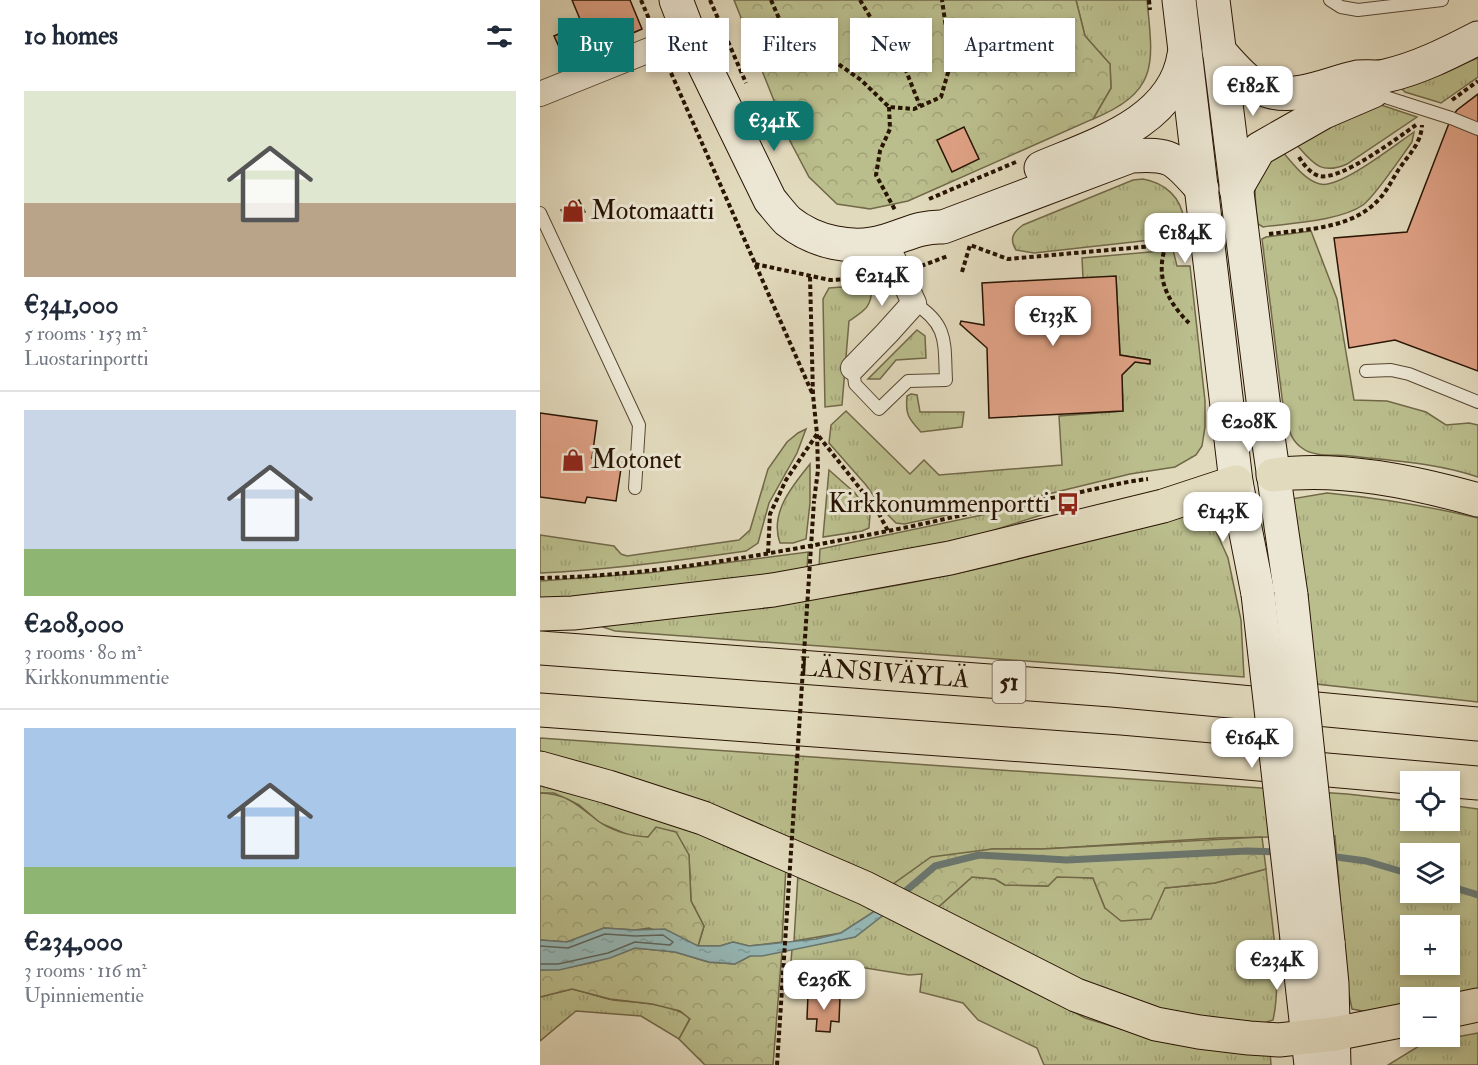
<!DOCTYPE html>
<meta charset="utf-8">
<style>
body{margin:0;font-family:"IM FELL Double Pica",serif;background:#f6f6f7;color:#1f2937;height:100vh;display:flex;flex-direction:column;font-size:22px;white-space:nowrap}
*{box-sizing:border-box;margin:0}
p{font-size:20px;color:#747a83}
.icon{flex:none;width:33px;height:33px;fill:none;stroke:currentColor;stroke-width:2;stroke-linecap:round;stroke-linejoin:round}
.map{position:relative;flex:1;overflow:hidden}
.side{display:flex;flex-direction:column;background:#fff;width:540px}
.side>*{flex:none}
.guide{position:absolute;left:18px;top:18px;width:570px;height:54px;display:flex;gap:12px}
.tools{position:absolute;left:860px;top:771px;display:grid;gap:12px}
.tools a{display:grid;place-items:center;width:60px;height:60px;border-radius:0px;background:#fff;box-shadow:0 3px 9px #0003;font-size:30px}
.price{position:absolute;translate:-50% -51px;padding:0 14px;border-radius:12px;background:#fff;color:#222;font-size:20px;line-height:39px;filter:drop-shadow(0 2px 3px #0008)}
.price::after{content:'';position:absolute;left:50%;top:36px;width:18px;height:14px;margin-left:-9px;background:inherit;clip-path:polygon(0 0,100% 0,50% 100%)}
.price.on{background:#0f766e;color:#fff}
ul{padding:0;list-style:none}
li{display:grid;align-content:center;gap:12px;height:318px;padding:0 24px}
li+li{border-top:2px solid #e0e1e3}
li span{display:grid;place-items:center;height:186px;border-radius:0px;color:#555}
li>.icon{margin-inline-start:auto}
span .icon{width:108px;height:108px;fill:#fffc;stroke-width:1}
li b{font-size:26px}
h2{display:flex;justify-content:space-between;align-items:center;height:72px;padding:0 24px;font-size:26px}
.pill{padding:0 21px;border-radius:0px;background:#fff;box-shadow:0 3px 9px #0003;font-size:21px;line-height:54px}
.pill.on{background:#0f766e;color:#fff}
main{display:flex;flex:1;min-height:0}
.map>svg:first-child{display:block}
.grass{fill:url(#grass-tufts);stroke:#716848;stroke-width:1.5;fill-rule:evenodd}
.forest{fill:url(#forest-crowns);stroke:#716848;stroke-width:1.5}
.water{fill:url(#water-ripples);stroke:#6a7770;stroke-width:1.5}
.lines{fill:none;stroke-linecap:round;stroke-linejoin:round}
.shore{stroke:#5f665e;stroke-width:1.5}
.stream{stroke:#6a7770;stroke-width:7}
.building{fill:#dfa185;stroke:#281403;stroke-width:1.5}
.service-casing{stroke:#564632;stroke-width:14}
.minor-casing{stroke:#564632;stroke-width:26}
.secondary-casing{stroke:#281403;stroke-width:35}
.primary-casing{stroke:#281403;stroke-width:35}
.motorway-casing{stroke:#281403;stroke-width:35}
.path{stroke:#281403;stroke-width:4;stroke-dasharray:4.5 3;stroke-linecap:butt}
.service{stroke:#ece7d4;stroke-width:12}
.minor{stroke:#ece7d4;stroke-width:24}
.secondary{stroke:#ece7d4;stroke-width:33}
.primary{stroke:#e2dabd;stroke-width:33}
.motorway{stroke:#e2dabd;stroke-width:33}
.service-bridge-casing{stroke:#564632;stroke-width:14;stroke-linecap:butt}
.secondary-bridge-casing{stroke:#281403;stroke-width:35;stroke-linecap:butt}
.path-bridge{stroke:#281403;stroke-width:4;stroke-dasharray:4.5 3;stroke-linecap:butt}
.service-bridge{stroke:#ece7d4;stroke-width:12}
.secondary-bridge{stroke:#ece7d4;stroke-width:33}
.labels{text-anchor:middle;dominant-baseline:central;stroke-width:6;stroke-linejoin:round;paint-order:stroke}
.shield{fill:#ece7d4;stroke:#635342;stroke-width:1.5}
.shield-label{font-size:24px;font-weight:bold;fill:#281403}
.poi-label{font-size:26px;fill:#281403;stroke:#ece7d4;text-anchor:start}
.street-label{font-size:26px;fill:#281403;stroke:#ece7d4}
</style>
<main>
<section class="side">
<h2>10 homes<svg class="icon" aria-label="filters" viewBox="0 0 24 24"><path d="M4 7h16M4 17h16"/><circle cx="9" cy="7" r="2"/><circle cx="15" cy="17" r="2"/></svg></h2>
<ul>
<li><span style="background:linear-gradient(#dfe7d0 60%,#b9a48a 0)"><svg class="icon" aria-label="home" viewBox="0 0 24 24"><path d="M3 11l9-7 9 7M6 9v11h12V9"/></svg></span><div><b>€341,000</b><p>5 rooms · 153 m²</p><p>Luostarinportti</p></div></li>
<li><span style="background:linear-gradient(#c9d6e8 75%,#8fb573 0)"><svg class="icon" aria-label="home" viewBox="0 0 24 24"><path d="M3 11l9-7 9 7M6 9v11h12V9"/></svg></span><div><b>€208,000</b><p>3 rooms · 80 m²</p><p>Kirkkonummentie</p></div></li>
<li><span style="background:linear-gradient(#a9c7e8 75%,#8fb573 0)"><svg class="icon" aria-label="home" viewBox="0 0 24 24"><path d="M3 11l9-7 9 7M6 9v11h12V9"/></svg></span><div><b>€234,000</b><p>3 rooms · 116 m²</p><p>Upinniementie</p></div></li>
</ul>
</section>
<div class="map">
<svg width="938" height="1065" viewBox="0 0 938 1065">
<defs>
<pattern id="grass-tufts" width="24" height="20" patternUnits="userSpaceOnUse" patternTransform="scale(1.5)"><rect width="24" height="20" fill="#babd8c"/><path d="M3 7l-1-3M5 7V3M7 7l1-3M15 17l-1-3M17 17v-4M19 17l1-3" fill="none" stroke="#a0a277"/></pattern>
<pattern id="forest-crowns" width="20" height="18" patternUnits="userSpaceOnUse" patternTransform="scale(1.5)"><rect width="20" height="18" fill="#babd8c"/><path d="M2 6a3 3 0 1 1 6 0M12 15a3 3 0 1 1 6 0" fill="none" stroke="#a0a277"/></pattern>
<pattern id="water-ripples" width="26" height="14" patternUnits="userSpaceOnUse" patternTransform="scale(1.5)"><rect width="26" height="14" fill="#96b9b8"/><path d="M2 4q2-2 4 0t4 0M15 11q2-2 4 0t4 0" fill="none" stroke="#819e9d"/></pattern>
</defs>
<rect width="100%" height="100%" fill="#e2dabd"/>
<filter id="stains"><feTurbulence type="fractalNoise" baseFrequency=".00333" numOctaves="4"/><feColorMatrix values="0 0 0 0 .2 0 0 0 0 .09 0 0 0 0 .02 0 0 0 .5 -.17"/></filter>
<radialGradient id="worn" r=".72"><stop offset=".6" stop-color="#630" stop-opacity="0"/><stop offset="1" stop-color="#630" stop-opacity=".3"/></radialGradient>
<g class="grass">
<path d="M536 0H607C613 63 620 91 553 119L571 88 570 64 545 36Z"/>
<path d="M938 58V77L901 103 865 92 861 88Z"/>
<path d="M838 104 877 117 807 164C780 176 772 162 755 143Z"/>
<path d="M874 132 872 142C861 157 836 195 823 205 800 221 751 223 723 227L718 224C716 210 712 177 720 165 724 159 735 154 741 150 752 162 764 180 780 184 800 189 856 144 874 132Z"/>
<path d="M603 179C625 183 641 197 644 220L634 221 635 234 620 239 494 253 476 250C469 239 473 232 483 225L593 180Z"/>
<path d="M771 231 797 299 814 400 847 401 886 412 906 425 929 423 938 425V477C897 463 854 461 811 456 796 454 775 458 762 448 750 440 748 426 744 413L722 239 726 237Z"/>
<path d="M633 250 637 266H650L665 401V427L662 446 656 455 635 467 590 474 504 495 364 524 356 523 346 513 326 485 289 443 291 425 306 411 370 474 384 460 399 475 522 465 519 416 583 411 582 375 595 362 609 364 610 360 580 355 576 277 543 278 542 258Z"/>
<path d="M328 285 332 288C331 308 325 310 309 321L302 405 285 407 283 299 289 288Z"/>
<path d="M377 330 385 336 386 358 356 360 340 379H328Z"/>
<path d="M371 394 377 395 380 412H424L422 427 381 432C369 419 365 415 367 396Z"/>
<path d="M266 429 257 453 229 503 218 543 206 551C137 561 69 570 0 573V535L74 546 81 554 87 556 199 540 210 530 228 469 247 442 258 433Z"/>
<path d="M270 464V503L266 539 253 543H240C229 513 253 485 270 464Z"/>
<path d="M289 470 315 493 330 514 329 528 322 531 283 537Z"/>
<path d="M787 493C838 498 888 506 938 518V702L776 684 751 499Z"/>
<path d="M500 505 507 508 508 513 400 547 279 568 280 549 485 506Z"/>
<path d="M666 509 688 558 701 620 704 677 75 631 54 624C181 612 308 598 432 570 511 552 588 529 666 509Z"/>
<path d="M268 552 267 570 197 580 0 600V581L108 573Z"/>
<path d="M0 738 807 794 870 801V820H909V805L938 809V991L905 997 870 998V1004L828 1012 812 1009 807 985 795 836 677 838 503 849H452L349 887 0 755ZM870 854H909V892H870ZM870 926H909V964H870Z"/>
<path d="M0 782 84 805 246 866 242 942 209 946 193 942 180 946H158L164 926 151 901 149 855 108 837 91 836 60 823 39 805 14 793H0Z"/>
<path d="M726 869C730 914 743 977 733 1020L724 1023H705L614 1010 552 986 395 910 432 877 455 879 465 885 508 886 516 876 553 878 565 908 625 888 675 883Z"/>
<path d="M258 874 338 909 301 933 254 941Z"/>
<path d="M346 913 545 1018 625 1042 730 1052 731 1065H504L497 1048 438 1020 423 1003 380 992 382 974 369 975 301 964 296 990 249 988 252 949 315 937Z"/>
<path d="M32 989C45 992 59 997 73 1000 99 1003 129 1002 150 1018L139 1039 101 1016 36 1011 0 1041V997Z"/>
<path d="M938 1033V1065H848L884 1043Z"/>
</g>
<g class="forest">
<path d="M194 0H536L545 36 570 64 571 88 553 119 368 201 330 209 297 204 269 177 250 141Z"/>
<path d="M0 793C26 793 39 806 58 821 72 831 91 836 108 837L116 827 136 832 149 855 151 901 164 926 158 946 109 928 95 930 64 928 27 942 0 940Z"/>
<path d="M722 837 726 869 675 883 625 888 611 919 581 921 565 908 553 878 517 877 508 886 465 885 455 879 432 877 395 910 349 887 391 857 452 849H503Z"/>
<path d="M95 948 135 952 168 962 195 964 210 956 242 951 233 1065H165L139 1039 150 1019 140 1011 112 1004 70 999 32 989 0 997V970C33 969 65 960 95 948Z"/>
</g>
<path class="water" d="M338 909 346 913 315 937 222 956H210L195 964 169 962 135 952 95 948 70 958 19 970H0V940L27 942 64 928 95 930 125 929 158 946H180L193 942 209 946 276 939 301 933Z"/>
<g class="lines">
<path class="shore" d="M0 946 28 948 65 934 95 936 123 935 133 942 130 945 95 942 68 953 18 964H0"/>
<g class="stream">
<path d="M789 856 826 861 870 874"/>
<path d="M909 886 938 895"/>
<path d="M361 895 395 866 439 855 527 860 707 851 739 852"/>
</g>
</g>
<g class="building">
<path d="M32 0H90L102 29 26 62 14 36 42 24Z"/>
<path d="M938 94V371L855 340 809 348 794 238 867 232 911 118 917 110Z"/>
<path d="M424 127 439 159 412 172 397 140Z"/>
<path d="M39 200 45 212 28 221 21 210Z"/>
<path d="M576 276 580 355 610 360V364L595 362 582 375 583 411 449 418 447 348 420 324 421 321 444 325 442 283Z"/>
<path d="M0 413 57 421 52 458 82 462 76 501 47 497 45 503 0 497Z"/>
<path d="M268 994 300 997 299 1022 291 1021 290 1032 276 1031 277 1019H267Z"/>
</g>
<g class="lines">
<g class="service-casing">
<g id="service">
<path d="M790 0 801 7 818 10 902 0"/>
<path d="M833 93 861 102"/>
<path d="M911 118 938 129"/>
<path d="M0 213 99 425 95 488"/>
<path d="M313 368 315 384 339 409 368 381 406 380C404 343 409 325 374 303"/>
<path d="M826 371 851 370 869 374 938 402"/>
</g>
</g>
<g class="minor-casing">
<g id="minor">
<path d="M0 94 149 34"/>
<path d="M313 368 347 333 374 303 345 241"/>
</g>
</g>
<g class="secondary-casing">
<g id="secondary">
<path d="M136 0 149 34 230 200C236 207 242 215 248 221 274 242 313 251 345 241 366 235 381 226 403 227L591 156C633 153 635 159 662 189"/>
<path d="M639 0 696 482 718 594"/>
<path d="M673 0 725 416 751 595"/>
<path d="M679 51C694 67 707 85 728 91 758 100 789 83 818 77 827 76 836 78 845 76 877 69 909 53 938 38"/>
<path d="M501 168C555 145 634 122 644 55"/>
<path d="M696 189 719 149 784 112 833 91"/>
<path d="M757 939 771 1065"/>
<path d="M788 942 792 984 794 1065"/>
</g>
</g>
<g class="primary-casing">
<g id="primary">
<path d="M0 614 33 613 233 590 410 558 623 506 696 482"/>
<path d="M0 768 68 787 163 818 325 888 536 995 616 1024 659 1032 709 1038 739 1040 794 1034"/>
</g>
</g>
<g class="motorway-casing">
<g id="motorway">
<path d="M733 475C800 466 874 482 938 500"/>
<path id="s1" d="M0 648 572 690 938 724"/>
<path d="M0 710 579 752 938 783"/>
<path d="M909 1011 938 1005"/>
<path d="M794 1034 870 1019"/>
</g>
</g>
<g class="path">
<path d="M101 0 112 26"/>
<path d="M170 0 206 83"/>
<path d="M231 0 244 30 274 47 321 80 349 107 374 109 401 97 411 62 402 0"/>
<path d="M320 0 335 25 361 58 380 106"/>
<path d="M609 0 610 10"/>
<path d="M128 66 273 395"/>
<path d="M912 100 938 81"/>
<path d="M349 107 350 129 340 151 336 175 355 210"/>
<path d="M759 157C764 165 770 173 779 176 801 181 857 138 876 125"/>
<path d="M389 199 476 162"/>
<path d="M729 234C768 229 814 229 841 197 848 189 853 178 859 169 869 154 881 144 882 125"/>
<path d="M626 245C615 276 626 300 649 323"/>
<path d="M215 264 290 280 337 278"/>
<path d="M381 266 408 256"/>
<path d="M422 272 430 245 468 259 636 244"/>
<path d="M270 277 273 395 277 434 278 470 274 501"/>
<path d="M228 553 230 514 246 480 277 434 337 510 348 531"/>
<path d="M0 578C115 576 235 553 348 531 400 521 452 507 505 499 539 494 573 483 608 479"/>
</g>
<use href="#service" class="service"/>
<use href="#minor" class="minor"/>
<use href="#secondary" class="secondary"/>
<use href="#primary" class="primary"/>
<use href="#motorway" class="motorway"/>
<g class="service-bridge-casing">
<path id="service-bridge" d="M861 102 911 118"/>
</g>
<g class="secondary-bridge-casing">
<g id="secondary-bridge">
<path d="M718 594 757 939"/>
<path d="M751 595 788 942"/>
</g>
</g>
<path class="path-bridge" d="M237 1065 274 501"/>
<use href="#service-bridge" class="service-bridge"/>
<use href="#secondary-bridge" class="secondary-bridge"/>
</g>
<defs>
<g id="shop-bare" transform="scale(1.8)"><path d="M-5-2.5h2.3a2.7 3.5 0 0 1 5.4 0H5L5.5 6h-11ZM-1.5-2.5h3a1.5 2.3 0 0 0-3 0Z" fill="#8f2418" stroke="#ece7d4" stroke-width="2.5" paint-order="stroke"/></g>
<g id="bus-bare" transform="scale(1.8)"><path d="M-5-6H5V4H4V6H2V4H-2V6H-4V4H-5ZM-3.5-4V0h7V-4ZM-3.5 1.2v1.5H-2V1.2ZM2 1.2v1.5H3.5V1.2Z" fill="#8f2418" stroke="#ece7d4" stroke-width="2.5" paint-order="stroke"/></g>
</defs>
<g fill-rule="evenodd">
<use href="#shop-bare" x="33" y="211"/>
<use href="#shop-bare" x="33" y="460"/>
<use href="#bus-bare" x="528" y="504"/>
</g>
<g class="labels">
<rect class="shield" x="452.5" y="661" width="33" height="42" rx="4.5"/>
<g class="shield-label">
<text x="469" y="682">51</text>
</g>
<g class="poi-label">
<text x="51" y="211">Motomaatti</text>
<text x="51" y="460">Motonet</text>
<text x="510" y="504" text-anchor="end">Kirkkonummenportti</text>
</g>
<g class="street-label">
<text stroke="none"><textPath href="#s1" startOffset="345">LÄNSIVÄYLÄ</textPath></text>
</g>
</g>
<rect width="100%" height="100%" filter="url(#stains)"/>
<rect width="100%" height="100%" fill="url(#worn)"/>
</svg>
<div class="tools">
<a><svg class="icon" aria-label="locate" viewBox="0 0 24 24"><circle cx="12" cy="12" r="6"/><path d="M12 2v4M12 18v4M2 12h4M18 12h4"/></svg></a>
<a><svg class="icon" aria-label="layers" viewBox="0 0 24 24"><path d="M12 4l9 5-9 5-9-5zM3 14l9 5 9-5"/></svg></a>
<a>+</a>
<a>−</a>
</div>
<b class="price" style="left:713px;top:117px">€182K</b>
<b class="price on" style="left:234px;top:152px">€341K</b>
<b class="price" style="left:645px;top:264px">€184K</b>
<b class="price" style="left:342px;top:307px">€214K</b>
<b class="price" style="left:513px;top:347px">€133K</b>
<b class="price" style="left:709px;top:453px">€208K</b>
<b class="price" style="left:683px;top:543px">€143K</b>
<b class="price" style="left:712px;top:769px">€164K</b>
<b class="price" style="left:737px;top:991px">€234K</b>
<b class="price" style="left:284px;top:1011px">€236K</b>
<div class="guide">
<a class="pill on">Buy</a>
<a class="pill">Rent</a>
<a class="pill">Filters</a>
<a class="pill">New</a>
<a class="pill">Apartment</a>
</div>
</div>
</main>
